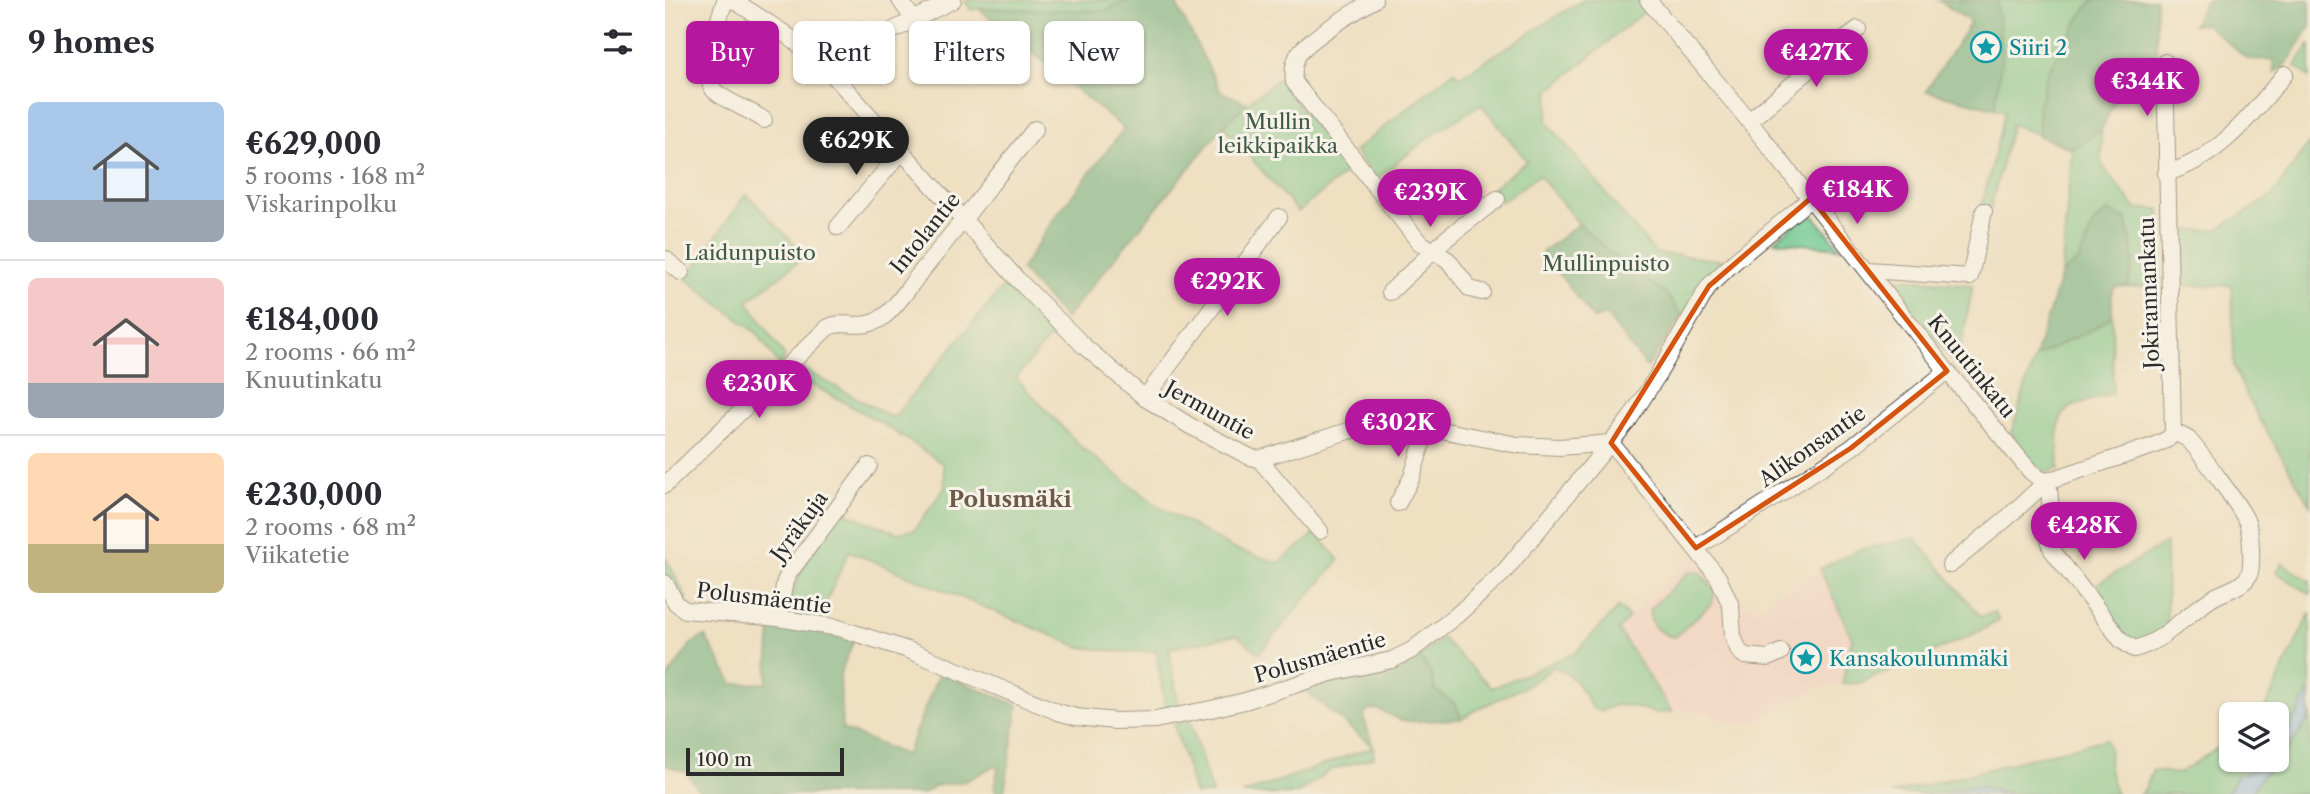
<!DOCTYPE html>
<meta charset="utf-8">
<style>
body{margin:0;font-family:"Libre Caslon Text",serif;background:#f7f7f7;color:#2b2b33;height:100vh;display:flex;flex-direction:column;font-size:26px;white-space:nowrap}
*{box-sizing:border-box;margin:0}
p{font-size:23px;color:#7c7c81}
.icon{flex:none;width:38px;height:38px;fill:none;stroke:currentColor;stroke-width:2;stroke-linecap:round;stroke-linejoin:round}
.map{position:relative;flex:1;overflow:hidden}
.drawer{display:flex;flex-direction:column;background:#fff;width:665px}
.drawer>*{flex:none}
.banner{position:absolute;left:21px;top:21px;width:665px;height:63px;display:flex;gap:14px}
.controls{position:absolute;left:1554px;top:702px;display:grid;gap:14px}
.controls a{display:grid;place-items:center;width:70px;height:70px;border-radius:10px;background:#fff;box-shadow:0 2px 5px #0004;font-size:35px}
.scale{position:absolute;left:21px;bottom:18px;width:158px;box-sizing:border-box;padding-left:7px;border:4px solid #2b2b2b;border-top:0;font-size:19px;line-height:24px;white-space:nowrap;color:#2b2b2b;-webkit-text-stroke:5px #f7f3e8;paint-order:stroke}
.price{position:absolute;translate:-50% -60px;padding:0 16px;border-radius:24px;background:#b5179e;color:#fff;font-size:23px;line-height:46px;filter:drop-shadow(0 2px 4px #0008)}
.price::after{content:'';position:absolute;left:50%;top:42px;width:21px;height:16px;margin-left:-10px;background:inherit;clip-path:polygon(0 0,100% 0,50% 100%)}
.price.active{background:#222;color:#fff}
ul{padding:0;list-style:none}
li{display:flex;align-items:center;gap:21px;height:175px;padding:0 28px}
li+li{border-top:2px solid #e1e1e2}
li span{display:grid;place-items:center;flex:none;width:196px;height:140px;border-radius:10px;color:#555}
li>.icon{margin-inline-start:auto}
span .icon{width:84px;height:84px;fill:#fffc;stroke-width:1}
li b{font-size:30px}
h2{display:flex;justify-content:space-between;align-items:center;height:84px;padding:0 28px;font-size:30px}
.pill{padding:0 24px;border-radius:10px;background:#fff;box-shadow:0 2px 5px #0004;font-size:24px;line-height:63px}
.pill.active{background:#b5179e;color:#fff}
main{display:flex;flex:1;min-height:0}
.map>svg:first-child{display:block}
.built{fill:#f7d0ca}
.green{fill:#6fc88f;stroke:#4d7a5d;stroke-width:2}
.forest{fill:#5bac7a;stroke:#436c52;stroke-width:2}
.water{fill:#82b6f0;stroke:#56708e;stroke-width:2}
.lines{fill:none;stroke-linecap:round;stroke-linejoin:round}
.minor-casing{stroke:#484642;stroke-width:18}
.minor{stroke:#fff;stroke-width:16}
.marked{fill:none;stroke:#d5540f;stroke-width:5;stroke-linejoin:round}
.labels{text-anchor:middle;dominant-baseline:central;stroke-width:6;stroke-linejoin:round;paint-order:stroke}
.culture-label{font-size:21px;fill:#0d838f;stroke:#f7f3e8;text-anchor:start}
.park-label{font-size:21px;fill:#3f5a49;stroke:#f7f3e8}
.street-label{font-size:21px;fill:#2b2b2b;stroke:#f7f3e8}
.neighbourhood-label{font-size:23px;font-weight:bold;fill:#6d5a48;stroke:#f7f3e8}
</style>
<main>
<section class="drawer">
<h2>9 homes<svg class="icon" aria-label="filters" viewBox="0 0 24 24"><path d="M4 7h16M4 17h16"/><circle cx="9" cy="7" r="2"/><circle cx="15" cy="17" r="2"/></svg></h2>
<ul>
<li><span style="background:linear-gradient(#a9c7e8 70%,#9aa5b1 0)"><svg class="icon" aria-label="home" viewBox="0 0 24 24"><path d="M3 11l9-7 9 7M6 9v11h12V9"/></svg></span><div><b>€629,000</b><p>5 rooms · 168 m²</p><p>Viskarinpolku</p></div></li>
<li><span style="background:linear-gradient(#f6c9c9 75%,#9aa5b1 0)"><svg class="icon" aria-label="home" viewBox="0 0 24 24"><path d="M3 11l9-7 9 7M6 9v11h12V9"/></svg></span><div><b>€184,000</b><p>2 rooms · 66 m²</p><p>Knuutinkatu</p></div></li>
<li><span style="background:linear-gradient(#ffd9b3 65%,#c2b280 0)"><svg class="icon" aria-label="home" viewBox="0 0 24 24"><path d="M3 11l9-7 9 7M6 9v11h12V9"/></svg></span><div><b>€230,000</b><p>2 rooms · 68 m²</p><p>Viikatetie</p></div></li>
</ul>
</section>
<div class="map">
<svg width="1645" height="794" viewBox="0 0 1645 794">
<rect width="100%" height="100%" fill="#f7f3e8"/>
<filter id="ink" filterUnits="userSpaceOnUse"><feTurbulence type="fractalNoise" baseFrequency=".0143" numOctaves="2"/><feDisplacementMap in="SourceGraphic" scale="14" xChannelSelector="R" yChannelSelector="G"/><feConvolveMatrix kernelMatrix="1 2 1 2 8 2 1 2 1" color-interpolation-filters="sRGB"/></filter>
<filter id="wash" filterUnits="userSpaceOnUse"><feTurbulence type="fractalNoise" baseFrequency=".00686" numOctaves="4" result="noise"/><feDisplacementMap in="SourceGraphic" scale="28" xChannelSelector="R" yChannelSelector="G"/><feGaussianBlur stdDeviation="1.57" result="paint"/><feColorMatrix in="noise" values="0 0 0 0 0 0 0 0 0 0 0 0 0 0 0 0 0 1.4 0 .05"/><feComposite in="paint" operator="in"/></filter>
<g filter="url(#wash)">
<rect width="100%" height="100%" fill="#efe0c2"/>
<path class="built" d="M1250 538 1316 617 1251 660 1195 683 1177 684 1146 691 1132 700 1120 703 1098 721 1076 723 1058 721 1043 714 1015 710 991 713 967 706 951 705 936 711 928 709 911 680 903 673 917 665 1022 561 1044 547 1082 607 1095 606 1155 569 1193 550Z"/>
<g class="green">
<path d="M299 0H509L556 92 582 103 613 79 684 170 633 212 558 126 437 274 356 270 388 220 459 129 313 8 306 10Z"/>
<path d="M918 0H972L980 11 885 90 882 122 990 253 1057 260 982 367 941 315 929 319 877 252 914 224 874 175 836 202 826 189 862 161 816 104 767 135 711 179 689 151 789 71 794 77Z"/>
<path d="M1273 0H1491L1492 64H1468L1436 130 1437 165 1471 209H1495L1496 286 1451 287 1447 291 1448 393C1389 412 1392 405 1394 469L1378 473 1371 467 1346 433 1396 274 1407 149 1347 124 1326 207 1317 206 1340 111 1262 91 1306 22Z"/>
<path d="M1645 44V77L1630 66Z"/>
<path d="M1645 142V505L1583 399 1569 367 1567 285 1512 286 1511 231 1551 230 1606 197Z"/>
<path d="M81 194 141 256 83 301 120 357 115 367 93 334 21 279Z"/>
<path d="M1140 216 1150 217 1175 248 1109 241Z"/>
<path d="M1237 278 1308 285 1292 367 1226 286Z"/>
<path d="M343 281 390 331 351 378 417 448 493 506 569 549 614 563 651 533 674 560 594 653 572 635 504 648 514 708 501 712 491 651 458 652 415 647 184 551 154 618 120 619C127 575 153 547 176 511L233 533 249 530 280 487 278 464C226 427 180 401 123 373L131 365 228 418Z"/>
<path d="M1250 538 1316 617 1330 612 1334 621 1300 638 1195 683 1177 684 1187 638 1155 569 1193 550Z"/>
<path d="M1501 543 1502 628 1472 643 1464 641 1422 590Z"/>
<path d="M0 556 22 599 11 603 0 583Z"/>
<path d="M1617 563 1645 581V594L1611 572Z"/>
<path d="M1024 572H1035L1050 591 1047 603 1010 637C993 634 986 627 984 610Z"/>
<path d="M954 607 964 618 953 630 1007 712 991 713 967 706 951 705 936 711 928 709C917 691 910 673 888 667 862 691 826 699 796 719L791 705 770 690 766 673 754 656 777 638 827 688 910 653Z"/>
<path d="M1645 613V689L1632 716 1612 743V714H1597Z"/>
<path d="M1645 715V794H1587L1591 783 1623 749Z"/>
<path d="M525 721 547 794H530L509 725Z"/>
<path d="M1441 739 1445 753 1444 769 1451 794H1348L1312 786 1285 790 1277 794H1226Z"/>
<path d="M1566 739V760H1599L1583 773 1571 776 1565 790 1560 794H1475L1480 789 1488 770 1513 774Z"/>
<path d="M708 747 709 757 666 770 631 794H578Z"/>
</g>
<g class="forest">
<path d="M461 0H509L556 92 582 103 559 125 400 319 356 270 388 220 459 129 313 8 439 11Z"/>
<path d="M1273 0H1332L1337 56 1330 108 1261 91 1306 22Z"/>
<path d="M1430 0H1491L1492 64H1468L1436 130 1407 149 1374 136 1373 109 1383 70 1421 8Z"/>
<path d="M1541 0H1645V27L1623 62 1609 73 1608 60 1582 59 1541 24 1528 25Z"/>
<path d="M1443 211 1462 220 1469 259 1463 286 1451 287 1447 291V316L1428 329 1370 357 1396 274 1414 260 1428 224Z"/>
<path d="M914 224 966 271 1000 292 1017 316 982 367 941 315 929 319 877 252Z"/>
<path d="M149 623 189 640 175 674 177 729 241 755 274 673 353 705 339 794 332 792 329 788 333 768 329 766 301 781 271 786 257 794H36L22 772 0 765V681L26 644 40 636 68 684 102 683 106 625Z"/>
<path d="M754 656 766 673 770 690 791 705 796 719C776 719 755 724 736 720 723 716 713 704 700 712L699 718 708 747 637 688 732 664Z"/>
</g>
<g class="water">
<path d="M1645 689C1645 697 1645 709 1644 717 1631 746 1598 765 1587 794H1560L1565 790 1571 776 1583 773 1599 760H1612V743L1632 716Z"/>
<path d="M1312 786 1348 794H1277L1285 790Z"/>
</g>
</g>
<g filter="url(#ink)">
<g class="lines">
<g class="minor-casing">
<g id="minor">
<path d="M60 0C54 21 31 78 52 93 66 104 84 109 99 120"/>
<path d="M68 0 119 33 159 65 352 279 420 347 480 398 525 426 585 457 594 459 683 431 730 421 853 445 895 447 946 443 1053 577 1066 606 1068 636 1074 651 1080 656 1103 658 1116 652"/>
<path d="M235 0 248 19"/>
<path d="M709 0C691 11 644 38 633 55 628 64 628 72 629 82L754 242 783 260 805 289 817 292"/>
<path d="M983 0 1084 121 1282 371 1365 471 1375 479 1382 481 1488 446 1503 439 1508 433 1500 62"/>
<path d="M159 65 288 0"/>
<path d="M1084 121 1193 29"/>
<path d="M1501 173C1554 159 1587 114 1620 74"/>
<path d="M173 227 237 151"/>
<path d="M0 259 16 272"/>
<path d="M1204 270 1305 277 1319 211"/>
<path d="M725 292 782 238 832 199"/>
<path d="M480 398 614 217"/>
<path d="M594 459 655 531"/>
<path d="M1382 481C1390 505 1379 528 1387 550L1456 640 1469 649C1500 642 1524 610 1553 595 1563 590 1579 586 1584 575 1588 565 1586 532 1582 522 1577 509 1533 449 1523 439 1518 436 1514 434 1508 433"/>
<path d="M0 485 162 328C179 318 196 333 218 317 233 306 244 286 256 272 295 225 332 176 370 129"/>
<path d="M733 503 747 477 762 427"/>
<path d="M1031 548 1186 448 1282 371"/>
<path d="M1285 565 1342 518 1382 481"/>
<path d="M0 583 11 603 20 610 113 618 174 628 243 650 393 712 411 717 450 721 490 720 546 709 580 701 666 673 727 660 747 650 792 615 838 573 964 420 991 378 1044 286 1069 262 1146 198"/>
<path d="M113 618 120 581 124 573 204 466"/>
</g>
</g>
<use href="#minor" class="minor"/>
</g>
</g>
<path d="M0 0H1645V794H0ZM1146 198 1282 371 1186 448 1031 548 946 443 1044 286Z" fill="#efe0c2" fill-opacity=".55" fill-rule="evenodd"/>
<path class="marked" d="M1146 198 1282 371 1186 448 1031 548 946 443 1044 286Z"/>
<defs>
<g id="sight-ring" transform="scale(1.575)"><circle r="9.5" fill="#f7f3e8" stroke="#0f9aa8" stroke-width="1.5"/><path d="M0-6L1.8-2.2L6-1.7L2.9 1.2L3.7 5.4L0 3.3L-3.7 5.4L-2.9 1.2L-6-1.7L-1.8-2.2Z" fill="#0f9aa8"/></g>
</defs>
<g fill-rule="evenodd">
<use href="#sight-ring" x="1321" y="47"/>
<use href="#sight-ring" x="1141" y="658"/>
</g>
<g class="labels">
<g class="culture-label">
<text x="1344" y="47">Siiri 2</text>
<text x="1164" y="658">Kansakoulunmäki</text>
</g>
<g class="park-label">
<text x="613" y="121">Mullin<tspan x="613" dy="24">leikkipaikka</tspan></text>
<text x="85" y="252">Laidunpuisto</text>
<text x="941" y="263">Mullinpuisto</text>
</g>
<g class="street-label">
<text transform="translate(260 233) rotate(-51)">Intolantie</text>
<text transform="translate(1484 293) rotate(-92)">Jokirannankatu</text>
<text transform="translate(1307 366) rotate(51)">Knuutinkatu</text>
<text transform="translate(545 410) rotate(29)">Jermuntie</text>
<text transform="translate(1147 446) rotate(-35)">Alikonsantie</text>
<text transform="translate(134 526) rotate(-54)">Jyräkuja</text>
<text transform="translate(99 598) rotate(7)">Polusmäentie</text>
<text transform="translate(655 657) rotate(-16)">Polusmäentie</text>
</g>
<g class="neighbourhood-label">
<text x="345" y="499">Polusmäki</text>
</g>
</g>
</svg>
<div class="controls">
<a><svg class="icon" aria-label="layers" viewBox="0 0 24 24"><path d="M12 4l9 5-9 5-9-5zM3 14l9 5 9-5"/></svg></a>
</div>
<div class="scale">100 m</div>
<b class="price" style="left:1151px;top:89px">€427K</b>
<b class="price" style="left:1482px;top:118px">€344K</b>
<b class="price active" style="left:191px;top:177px">€629K</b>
<b class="price" style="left:1192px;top:226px">€184K</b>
<b class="price" style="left:765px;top:229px">€239K</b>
<b class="price" style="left:562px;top:318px">€292K</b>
<b class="price" style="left:94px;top:420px">€230K</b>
<b class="price" style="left:733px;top:459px">€302K</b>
<b class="price" style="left:1419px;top:562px">€428K</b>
<div class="banner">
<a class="pill active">Buy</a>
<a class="pill">Rent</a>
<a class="pill">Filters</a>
<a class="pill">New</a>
</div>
</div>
</main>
